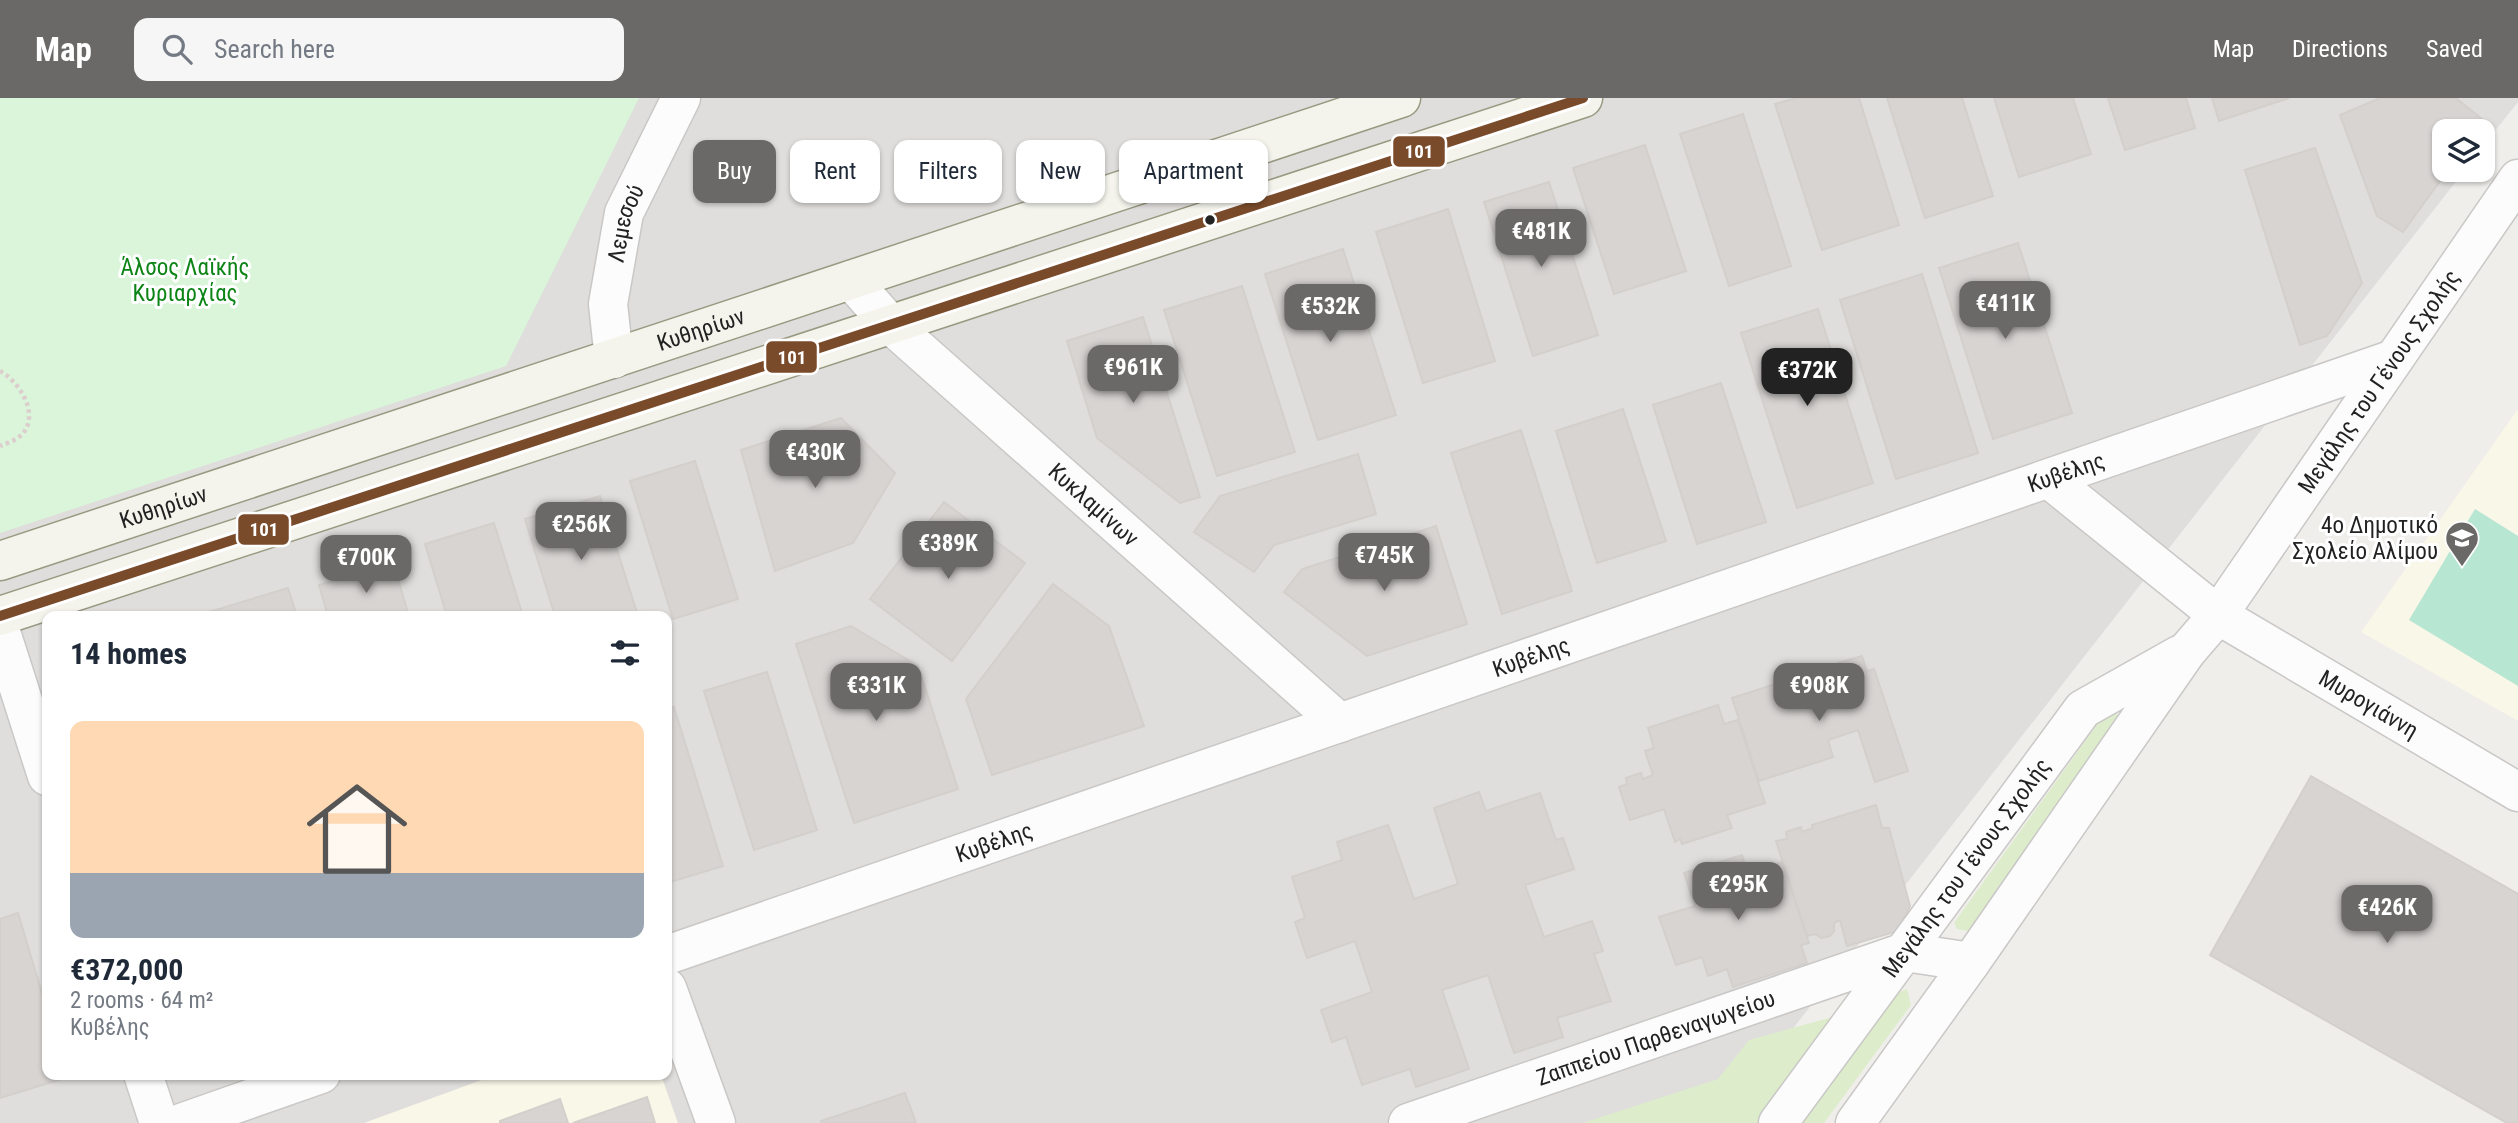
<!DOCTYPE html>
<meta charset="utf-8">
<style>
body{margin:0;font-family:"Roboto Condensed",sans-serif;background:#f6f6f7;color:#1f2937;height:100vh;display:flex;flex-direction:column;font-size:26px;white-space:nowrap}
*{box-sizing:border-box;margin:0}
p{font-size:23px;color:#747a83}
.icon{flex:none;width:38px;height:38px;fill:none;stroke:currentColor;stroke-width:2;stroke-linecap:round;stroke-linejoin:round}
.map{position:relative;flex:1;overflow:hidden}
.side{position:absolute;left:42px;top:513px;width:630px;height:469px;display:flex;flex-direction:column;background:#fff;border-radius:14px;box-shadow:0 2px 5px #0004}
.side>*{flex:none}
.top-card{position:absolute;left:693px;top:42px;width:665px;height:63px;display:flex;gap:14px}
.tools{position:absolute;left:2432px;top:21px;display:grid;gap:14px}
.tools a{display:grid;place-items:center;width:63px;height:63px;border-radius:14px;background:#fff;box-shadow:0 2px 5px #0004;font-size:35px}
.price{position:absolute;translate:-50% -60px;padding:0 16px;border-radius:14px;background:#6a6968;color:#fff;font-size:23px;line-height:46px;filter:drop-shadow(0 2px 4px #0008)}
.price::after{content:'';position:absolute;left:50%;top:42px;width:21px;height:16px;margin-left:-10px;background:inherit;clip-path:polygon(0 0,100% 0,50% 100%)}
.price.on{background:#222;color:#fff}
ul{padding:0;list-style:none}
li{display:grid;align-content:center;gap:14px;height:371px;padding:0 28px}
li span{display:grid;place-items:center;height:217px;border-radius:14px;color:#555}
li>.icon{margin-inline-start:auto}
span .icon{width:126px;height:126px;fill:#fffc;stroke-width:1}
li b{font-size:30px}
h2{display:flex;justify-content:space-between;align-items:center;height:84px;padding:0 28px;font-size:30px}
.tag{padding:0 24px;border-radius:14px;background:#fff;box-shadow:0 2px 5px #0004;font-size:24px;line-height:63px}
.tag.on{background:#6a6968;color:#fff}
header{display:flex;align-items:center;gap:42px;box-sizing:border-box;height:98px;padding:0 35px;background:#6a6968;color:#fff}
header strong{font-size:33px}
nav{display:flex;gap:38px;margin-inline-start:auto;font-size:24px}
.search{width:490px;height:63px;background:#f6f6f7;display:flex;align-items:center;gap:18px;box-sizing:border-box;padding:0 24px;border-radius:14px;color:#747a83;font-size:26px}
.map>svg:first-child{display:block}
.residential{fill:#dfdedc;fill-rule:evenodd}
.education{fill:#f8f7e8}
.grass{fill:#ddeccb}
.park{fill:#daf5da}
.pitch{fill:#b7e6d2}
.building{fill:#d7d4d2;stroke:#d3d0cc;stroke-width:2}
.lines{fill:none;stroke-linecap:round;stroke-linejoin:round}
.street-casing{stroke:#c9c8c7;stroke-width:41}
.secondary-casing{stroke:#999a82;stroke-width:41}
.path{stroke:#dccecd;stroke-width:4.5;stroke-dasharray:3.5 3.5;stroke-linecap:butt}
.street{stroke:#fdfcfc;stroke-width:38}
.secondary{stroke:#f4f4ed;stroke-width:38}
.bus-1-casing{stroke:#fff;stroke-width:16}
.bus-1{stroke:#7a4b2a;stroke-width:10}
.bus-dot{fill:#222;stroke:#fff;stroke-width:2.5}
.labels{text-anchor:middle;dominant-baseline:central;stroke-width:6;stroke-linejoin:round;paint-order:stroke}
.street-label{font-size:23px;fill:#222;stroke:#fff}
.park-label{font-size:23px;fill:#0c8416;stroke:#fff}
.poi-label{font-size:23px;fill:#222;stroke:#fff;text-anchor:end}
.line-badge{stroke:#fff;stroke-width:2.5}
.badge-label{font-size:19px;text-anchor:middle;font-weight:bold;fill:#fff}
</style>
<header>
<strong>Map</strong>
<div class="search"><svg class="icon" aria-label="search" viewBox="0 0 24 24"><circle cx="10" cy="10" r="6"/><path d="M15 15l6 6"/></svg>Search here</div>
<nav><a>Map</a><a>Directions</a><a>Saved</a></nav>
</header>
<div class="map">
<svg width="2518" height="1025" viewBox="0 0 2518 1025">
<rect width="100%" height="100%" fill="#f0eeeb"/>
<path class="residential" d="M0 0H2518V4L2483 48V33H2445V72H2465L1719 1025H0ZM47 518H667V976H47Z"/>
<g class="education">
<path d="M2518 311V623L2361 534Z"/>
<path d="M498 976 661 977 678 1025H364Z"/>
</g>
<g class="grass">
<path d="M2112 615 2118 617 2120 624 1969 833 1957 831 1954 825 2104 617Z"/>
<path d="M1907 891 1911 907 1824 1025H1583L1718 981 1749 942 1858 912Z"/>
</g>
<path class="park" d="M0 0H639L506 268 0 435Z"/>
<path class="pitch" d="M2475 411 2518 438V588L2409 522Z"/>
<g class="building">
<path d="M1796 0H1859L1899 127 1822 152 1775 6Z"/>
<path d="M1887 0H1962L1993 98 1925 120Z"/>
<path d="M1994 0H2073L2091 56 2019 79Z"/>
<path d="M2108 0H2186L2195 30 2125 52Z"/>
<path d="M2212 0H2289L2219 23Z"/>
<path d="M2380 0H2456L2483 22 2475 33H2445V72H2448L2403 134 2377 118 2340 17Z"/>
<path d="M1743 16 1791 168 1729 188 1680 36Z"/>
<path d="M1645 47 1686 173 1614 196 1573 70Z"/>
<path d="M2315 50 2362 185 2327 238 2300 247 2245 72Z"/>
<path d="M1549 84 1598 237 1533 258 1484 104Z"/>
<path d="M1448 111 1495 263 1423 285 1376 134Z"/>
<path d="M2018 145 2072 315 1993 341 1939 170Z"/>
<path d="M1343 151 1396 317 1318 342 1265 176Z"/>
<path d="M1922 176 1978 355 1896 381 1840 202Z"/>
<path d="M1242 188 1295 354 1217 378 1164 212Z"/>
<path d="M1818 211 1873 385 1797 410 1741 235Z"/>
<path d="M1143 219 1200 399 1180 405 1097 340 1067 243Z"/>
<path d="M1721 285 1766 424 1697 446 1653 307Z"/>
<path d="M1623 311 1666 443 1597 465 1556 333Z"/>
<path d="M841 320 895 375 853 445 775 473 741 352Z"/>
<path d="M1521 332 1572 493 1502 516 1451 355Z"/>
<path d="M1358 356 1376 416 1274 447 1254 474 1194 434 1220 398Z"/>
<path d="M695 363 738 501 673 521 630 383Z"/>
<path d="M600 398 638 518H555L525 421Z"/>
<path d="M944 404 1025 465 952 563 870 501Z"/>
<path d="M494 425 523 518H447L425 446Z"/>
<path d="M1436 428 1467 526 1367 558 1284 494 1302 471Z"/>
<path d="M393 465 409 518H328L319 487Z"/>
<path d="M1053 486 1109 528 1144 628 992 677 966 601Z"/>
<path d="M288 490 297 518H203L202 516Z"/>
<path d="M851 528 918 568 958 691 854 725 796 546Z"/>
<path d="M1862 558 1867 573 1874 571 1908 673 1875 684 1858 632 1828 642 1833 659 1759 683 1732 600 1806 576 1815 605 1823 596 1835 591 1848 595 1838 565Z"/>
<path d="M767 574 817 732 754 752 704 593Z"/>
<path d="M1718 607 1724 626 1738 622 1765 705 1727 717 1732 730 1682 746 1680 741 1675 744 1664 711 1630 722 1619 689 1627 686 1626 680 1641 675 1643 681 1653 677 1645 653 1654 650 1648 630Z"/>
<path d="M674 609 723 768 667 785V611Z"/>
<path d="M2311 678 2518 796V1025H2507L2210 857Z"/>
<path d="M1479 694 1486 713 1540 695 1556 742 1563 740 1574 771 1525 787 1544 839 1592 823 1603 853 1594 856 1611 903 1557 920 1563 939 1514 955 1488 877 1442 892 1469 971 1416 989 1410 971 1362 987 1346 939 1332 944 1321 912 1372 894 1355 843 1307 860 1295 824 1305 820 1292 779 1342 762 1337 744 1388 727 1414 801 1458 786 1434 710Z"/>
<path d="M1876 707 1882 730H1889L1910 808 1898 833 1847 848 1840 822 1834 825V833L1830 838 1821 840 1815 836 1807 838 1776 743 1787 741 1786 734 1801 729 1802 734 1813 730 1812 727Z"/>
<path d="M1742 757 1748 776 1782 764 1809 845 1801 847 1807 865 1733 889 1727 871 1708 878 1702 859 1676 867 1659 819 1695 808 1684 775Z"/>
<path d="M18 815 47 912V976H67L68 979 0 1000V821Z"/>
<path d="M905 995 916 1025H822L821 1023Z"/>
<path d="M647 999 655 1025H573Z"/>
<path d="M560 1001 568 1025H500V1023Z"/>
</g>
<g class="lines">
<g class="street-casing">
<g id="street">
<path id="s1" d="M851 182 890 226 1340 625"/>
<path id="s2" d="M614 261 608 206 624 115 681 0"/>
<path id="s3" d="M2049 381 2218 517 2518 694"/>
<path d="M0 531 47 678"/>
<path id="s4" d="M667 857 2394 261"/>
<path d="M667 890 716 1025"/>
<path d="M143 976 159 1025"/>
<path d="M181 1025 321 976"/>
<path id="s5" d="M1408 1025 1905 854 1971 864"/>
<path id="s6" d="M1778 1025 2083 611 2179 557"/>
<path id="s7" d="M1855 1025 1971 864 2187 553 2218 517 2518 81"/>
</g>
</g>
<g class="secondary-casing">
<g id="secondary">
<path id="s8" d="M0 463 1401 0"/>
<path d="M0 518 1583 0"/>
</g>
</g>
<path class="path" d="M0 273C18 283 39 313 24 334 19 341 8 345 0 348"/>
<use href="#street" class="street"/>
<use href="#secondary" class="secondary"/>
<g class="bus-1-casing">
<path id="bus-1" d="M0 518 1583 0"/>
</g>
<use href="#bus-1" class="bus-1"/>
</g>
<defs>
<g id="school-pin" transform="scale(1.75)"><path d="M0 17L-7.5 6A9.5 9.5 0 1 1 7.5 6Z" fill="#6a6968" stroke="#fff"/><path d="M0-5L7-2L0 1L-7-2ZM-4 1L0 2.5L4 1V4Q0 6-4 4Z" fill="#fff"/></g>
</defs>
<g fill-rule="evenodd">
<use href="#school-pin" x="2462" y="440"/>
</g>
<circle class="bus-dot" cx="1210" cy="122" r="6"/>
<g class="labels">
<g class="street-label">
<text stroke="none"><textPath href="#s2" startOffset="138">Λεμεσού</textPath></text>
<text stroke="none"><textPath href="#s8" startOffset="738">Κυθηρίων</textPath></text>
<text stroke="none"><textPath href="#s7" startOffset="908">Μεγάλης του Γένους Σχολής</textPath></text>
<text stroke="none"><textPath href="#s4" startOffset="1480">Κυβέλης</textPath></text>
<text stroke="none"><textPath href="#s1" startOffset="331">Κυκλαμίνων</textPath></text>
<text stroke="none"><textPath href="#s8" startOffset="172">Κυθηρίων</textPath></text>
<text stroke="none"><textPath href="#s4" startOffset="914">Κυβέλης</textPath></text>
<text stroke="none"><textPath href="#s3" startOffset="392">Μυρογιάννη</textPath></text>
<text stroke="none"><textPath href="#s4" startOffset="346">Κυβέλης</textPath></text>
<text stroke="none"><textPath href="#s6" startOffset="317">Μεγάλης του Γένους Σχολής</textPath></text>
<text stroke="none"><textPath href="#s5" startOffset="262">Ζαππείου Παρθεναγωγείου</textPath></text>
</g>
<g class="park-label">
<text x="185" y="169">Άλσος Λαϊκής<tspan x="185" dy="26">Κυριαρχίας</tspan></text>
</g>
<g class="poi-label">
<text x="2438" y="427">4ο Δημοτικό<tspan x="2438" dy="26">Σχολείο Αλίμου</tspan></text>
</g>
</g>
<g class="line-badge">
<rect x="1392" y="37" width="54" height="33" rx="7" fill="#7a4b2a"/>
<rect x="765" y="242" width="53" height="34" rx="7" fill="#7a4b2a"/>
<rect x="237" y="415" width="53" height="33" rx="7" fill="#7a4b2a"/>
</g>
<g class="badge-label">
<text x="1419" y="60">101</text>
<text x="792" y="266">101</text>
<text x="264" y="438">101</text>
</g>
</svg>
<div class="tools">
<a><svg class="icon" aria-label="layers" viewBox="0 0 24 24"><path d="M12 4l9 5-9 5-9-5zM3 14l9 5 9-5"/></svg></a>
</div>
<b class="price" style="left:1541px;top:171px">€481K</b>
<b class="price" style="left:2005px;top:243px">€411K</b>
<b class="price" style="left:1330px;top:246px">€532K</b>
<b class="price" style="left:1133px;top:307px">€961K</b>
<b class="price on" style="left:1807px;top:310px">€372K</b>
<b class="price" style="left:815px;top:392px">€430K</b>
<b class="price" style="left:581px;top:464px">€256K</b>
<b class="price" style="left:948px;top:483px">€389K</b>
<b class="price" style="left:1384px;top:495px">€745K</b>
<b class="price" style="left:366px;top:497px">€700K</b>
<b class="price" style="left:876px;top:625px">€331K</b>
<b class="price" style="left:1819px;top:625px">€908K</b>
<b class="price" style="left:1738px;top:824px">€295K</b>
<b class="price" style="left:2387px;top:847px">€426K</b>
<div class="top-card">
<a class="tag on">Buy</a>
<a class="tag">Rent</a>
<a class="tag">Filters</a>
<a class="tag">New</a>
<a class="tag">Apartment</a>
</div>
<section class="side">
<h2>14 homes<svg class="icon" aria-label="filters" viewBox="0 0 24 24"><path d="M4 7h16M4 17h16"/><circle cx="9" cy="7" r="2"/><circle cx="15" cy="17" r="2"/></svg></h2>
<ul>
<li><span style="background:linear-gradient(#ffd9b3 70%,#9aa5b1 0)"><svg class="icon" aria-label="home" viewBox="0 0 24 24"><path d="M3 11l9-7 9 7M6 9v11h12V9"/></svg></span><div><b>€372,000</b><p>2 rooms · 64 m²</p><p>Κυβέλης</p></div></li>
</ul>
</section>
</div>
